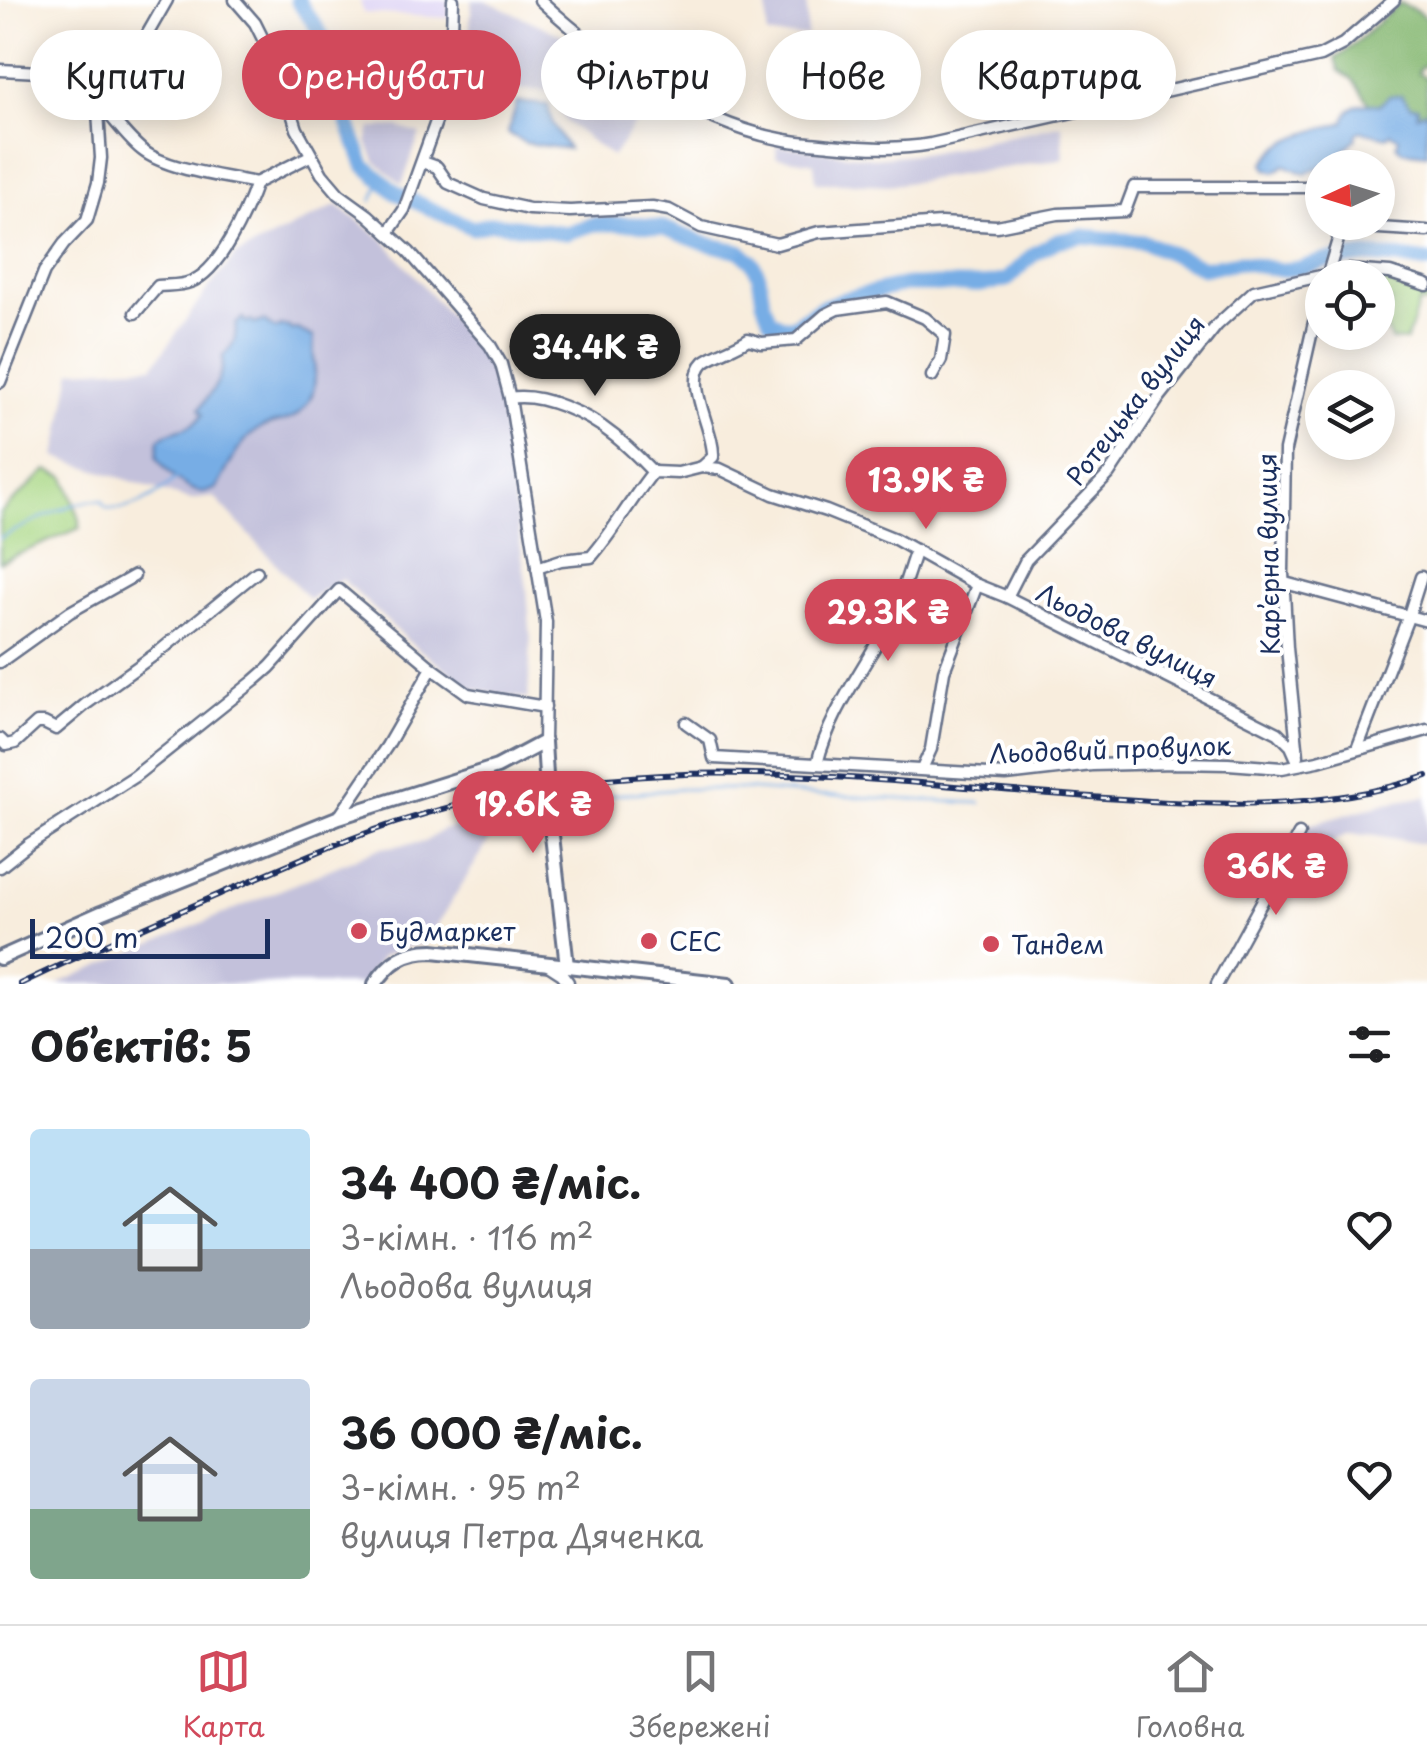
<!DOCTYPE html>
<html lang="uk">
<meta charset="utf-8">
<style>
body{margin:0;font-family:"Playpen Sans",sans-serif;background:#f6f6f6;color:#202124;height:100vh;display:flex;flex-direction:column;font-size:38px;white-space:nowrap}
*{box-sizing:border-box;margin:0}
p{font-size:32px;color:#757577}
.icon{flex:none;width:55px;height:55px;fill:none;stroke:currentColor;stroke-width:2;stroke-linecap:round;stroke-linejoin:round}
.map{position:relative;height:984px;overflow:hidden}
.panel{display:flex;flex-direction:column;background:#fff;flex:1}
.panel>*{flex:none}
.hud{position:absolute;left:30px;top:30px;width:1368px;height:90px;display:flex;gap:20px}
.needle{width:65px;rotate:266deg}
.controls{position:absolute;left:1305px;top:150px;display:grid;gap:20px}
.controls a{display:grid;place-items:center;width:90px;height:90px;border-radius:50%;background:#fff;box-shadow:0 5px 25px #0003;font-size:50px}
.scale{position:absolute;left:30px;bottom:25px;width:240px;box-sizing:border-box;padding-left:10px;border:5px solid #1b2f5e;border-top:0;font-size:28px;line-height:35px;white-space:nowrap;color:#1b2f5e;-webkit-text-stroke:8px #fff;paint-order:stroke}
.price{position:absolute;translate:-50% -85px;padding:0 22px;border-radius:35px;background:#d1495b;color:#fff;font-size:32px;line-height:65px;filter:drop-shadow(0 2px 5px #0008)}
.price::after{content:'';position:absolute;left:50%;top:60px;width:30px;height:22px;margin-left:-15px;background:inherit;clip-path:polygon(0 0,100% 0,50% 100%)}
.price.current{background:#222;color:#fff}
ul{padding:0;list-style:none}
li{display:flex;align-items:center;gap:30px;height:250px;padding:0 30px}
li span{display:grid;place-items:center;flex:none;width:280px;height:200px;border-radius:10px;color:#555}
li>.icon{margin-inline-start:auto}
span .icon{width:120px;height:120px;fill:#fffc;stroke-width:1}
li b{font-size:42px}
h2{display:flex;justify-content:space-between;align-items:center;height:120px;padding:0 30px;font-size:42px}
.chip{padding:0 35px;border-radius:45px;background:#fff;box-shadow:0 5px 25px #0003;font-size:35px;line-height:90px}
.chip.current{background:#d1495b;color:#fff}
.dock{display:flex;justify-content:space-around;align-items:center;height:140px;border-top:2px solid #e0e0e0;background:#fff;font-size:28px;color:#757577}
.dock a{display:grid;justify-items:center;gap:5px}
.dock .current{color:#d1495b}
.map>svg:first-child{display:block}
.built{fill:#dfd5f5}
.industrial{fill:#c3c1db}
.green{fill:#a9d784;stroke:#628371;stroke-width:2.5}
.forest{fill:#86b872;stroke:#507468;stroke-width:2.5}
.water{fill:#77ade5;stroke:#496ea2;stroke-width:2.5}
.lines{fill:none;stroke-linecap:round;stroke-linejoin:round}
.stream{stroke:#77ade5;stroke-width:2.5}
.river{stroke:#77ade5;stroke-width:15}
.minor-casing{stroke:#68728a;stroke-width:15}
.major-casing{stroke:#68728a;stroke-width:18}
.minor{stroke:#fff;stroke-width:10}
.major{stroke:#fff;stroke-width:12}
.rail-casing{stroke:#1b2f5e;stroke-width:6}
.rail{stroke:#fff;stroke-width:2.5;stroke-dasharray:8;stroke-linecap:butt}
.poi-dot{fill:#d1495b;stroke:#fff;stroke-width:4}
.labels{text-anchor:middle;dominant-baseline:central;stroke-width:8;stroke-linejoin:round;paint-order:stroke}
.street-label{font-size:25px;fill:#1b2f5e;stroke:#fff}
.poi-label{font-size:25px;fill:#1b2f5e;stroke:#fff;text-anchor:start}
</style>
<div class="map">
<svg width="1427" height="984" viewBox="0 0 1427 984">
<rect width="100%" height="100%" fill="#fff"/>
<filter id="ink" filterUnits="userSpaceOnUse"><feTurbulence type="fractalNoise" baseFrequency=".01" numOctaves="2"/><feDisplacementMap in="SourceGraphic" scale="20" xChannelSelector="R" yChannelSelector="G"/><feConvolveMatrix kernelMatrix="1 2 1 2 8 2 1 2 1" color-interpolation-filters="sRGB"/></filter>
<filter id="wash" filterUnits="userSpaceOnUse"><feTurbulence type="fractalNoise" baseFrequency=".0048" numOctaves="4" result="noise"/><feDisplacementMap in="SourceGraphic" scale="40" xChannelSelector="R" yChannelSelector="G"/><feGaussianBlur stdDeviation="2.25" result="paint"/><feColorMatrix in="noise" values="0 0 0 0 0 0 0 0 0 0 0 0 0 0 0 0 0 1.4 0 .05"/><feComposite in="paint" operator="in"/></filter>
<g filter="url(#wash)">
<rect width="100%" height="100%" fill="#f8eddd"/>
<path class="built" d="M360 0H448L449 18 363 13Z"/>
<g class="industrial">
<path d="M472 0H485L562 35 570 55 646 108 612 157 565 121 552 98 553 91 465 87Z"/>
<rect x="767" y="0" width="40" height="36"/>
<path d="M1062 124 1064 159 892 185 816 182 814 163 776 157 777 145 873 158 933 152Z"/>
<path d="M398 127 420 134 402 185 375 161 367 142 371 128Z"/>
<path d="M337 205 384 240 487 360 496 379 527 588 531 641 528 699 473 689 409 642 342 579 309 599 214 497 190 500 56 457 72 370 153 366 210 286 235 256Z"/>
<path d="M1427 796V845L1382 836 1348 834 1306 856 1305 826 1387 803Z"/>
<path d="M489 818V841L425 944 409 946 381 957 364 984H57L380 848 425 842 442 830Z"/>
</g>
<g class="green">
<path d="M1378 280 1427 292V304L1419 303 1406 341 1391 340 1385 326 1391 301 1378 296Z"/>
<path d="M47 470 65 477 80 520V528L0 562V513Z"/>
</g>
<path class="forest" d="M1400 3 1418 11 1427 19V65L1421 67 1418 72 1427 78V115L1424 111 1416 116 1369 103 1352 79 1339 71 1335 58 1344 53Z"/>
<g class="water">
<path d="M1401 95 1410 106 1418 107 1417 115 1424 111 1427 115V154L1402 151 1397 145 1399 138 1391 133 1387 137 1361 131 1357 133 1356 139 1334 160 1305 174 1285 165 1275 172 1266 169 1264 163C1282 135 1314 132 1344 122 1348 104 1363 101 1380 105L1389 96Z"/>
<path d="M517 102 548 105 552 123 568 149 525 143 508 133Z"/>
<path d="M243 318 246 323 251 320 254 324 264 321 275 329 282 326 289 327 291 330 297 329 314 337C311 356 320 379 310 399 294 428 277 418 257 430 239 442 227 470 217 488 212 490 206 493 201 492 185 490 165 470 157 457L159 439C174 426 192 432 203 414L199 409C211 393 225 376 223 356 236 342 235 343 236 324Z"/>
</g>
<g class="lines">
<g class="stream">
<path d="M372 201 381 180"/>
<path d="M0 538C23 527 79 496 102 501L105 507C128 515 160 494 176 478"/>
<path d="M563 799 681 789H742L816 795 980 803"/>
<path d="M517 810 539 803"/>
</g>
<path class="river" d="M297 0 320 32 342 72 348 123 364 165 396 193 473 228 493 223 566 233 594 224H634L664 228 703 243 740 251 752 261 759 276 763 301 770 320 782 326H792L820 308 841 300 903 285H981L1007 280 1034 254 1057 241 1082 236 1144 242 1204 268 1239 262 1281 270 1301 268 1323 261 1366 256 1402 258 1427 262"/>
</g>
</g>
<g filter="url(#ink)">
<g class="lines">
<g class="minor-casing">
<g id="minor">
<path d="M235 0 255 23 264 41 283 85 297 129 322 174 339 194 368 215 409 252 490 345 501 364 510 398 546 622 544 742"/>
<path d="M540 0C605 60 696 124 785 140 800 143 816 143 831 145 864 148 898 150 931 144L1320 56 1343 44 1394 0"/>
<path d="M0 70 40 72 106 82"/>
<path d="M99 102C113 118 125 136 142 150 167 170 224 176 256 183"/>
<path d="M423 162 437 167 448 183 484 199 529 209 570 211 652 207 669 210 701 227 777 244 819 232 941 223 997 226 1058 214 1125 211 1134 187H1308L1322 190"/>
<path d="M1342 229 1362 227 1427 231"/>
<path d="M388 233 404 210 446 94 451 64 453 0"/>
<path d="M1327 277 1342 226"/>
<path d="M135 313 158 286C168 285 181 286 190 282 220 272 246 211 256 183L310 156"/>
<path d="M0 382 44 272 64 244 87 220 98 183 101 158 98 112 106 82 144 40 167 0"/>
<path d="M510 398C541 392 589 415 612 434 627 445 640 459 653 472"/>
<path d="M702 467 713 457C715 431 683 383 704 362 712 355 737 347 748 339L762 343 796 340 825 315 837 309 887 302 925 318 945 335 941 360 932 376"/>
<path d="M537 568 561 560 591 557C614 531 631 499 653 472L678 473 702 467 720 469 773 494 826 511 895 539 977 585 1007 597 1278 733 1291 746 1299 764"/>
<path d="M1285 583 1427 621"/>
<path d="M1007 597 1026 560 1109 474 1159 398 1217 325 1254 291 1347 270 1390 273 1427 285"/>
<path d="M0 662 70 612 134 576"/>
<path d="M686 723 710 740 714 758 1006 775 1092 765 1175 763 1228 764 1282 768 1318 761 1427 730"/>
<path d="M0 739 6 745 15 743 37 723H44L56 729 86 704 161 650 257 572"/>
<path d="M1357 749 1409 615 1421 577"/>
<path d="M1298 756 1287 648 1283 573 1285 450 1322 287"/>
<path d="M817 764C830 710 867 666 891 617 902 596 908 572 916 550"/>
<path d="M922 769 931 749 944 671 977 585"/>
<path d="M339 817 387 746 432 668"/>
<path d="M0 867 29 844 135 776 254 681 270 667 339 590 432 668 468 694 545 707"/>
<path d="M548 965 562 974 568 982"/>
<path d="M1217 984 1299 834"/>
</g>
</g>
<g class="major-casing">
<g id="major">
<path d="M0 958 101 913 339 817 497 767 544 742 547 792 567 966"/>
<path d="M375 984C390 961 406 951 433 951L729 984"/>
</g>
</g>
<use href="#minor" class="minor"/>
<use href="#major" class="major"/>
<g class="rail-casing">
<path id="rail" d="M20 984C86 952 153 923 220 894 277 869 335 843 395 823 509 786 632 771 752 774 865 776 978 789 1091 797 1203 805 1319 813 1427 776"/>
</g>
<use href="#rail" class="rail"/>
</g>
</g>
<g class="poi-dot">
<circle cx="359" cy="931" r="10"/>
<circle cx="649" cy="941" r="10"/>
<circle cx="991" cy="944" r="10"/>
</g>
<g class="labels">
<g class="street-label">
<text transform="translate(1135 400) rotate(-52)">Ротецька вулиця</text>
<text transform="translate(1268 554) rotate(-91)">Карʼєрна вулиця</text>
<text transform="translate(1127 635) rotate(27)">Льодова вулиця</text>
<text transform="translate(1110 749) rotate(-2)">Льодовий провулок</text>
</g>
<g class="poi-label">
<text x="379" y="931">Будмаркет</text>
<text x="669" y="941">СЕС</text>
<text x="1011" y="944">Тандем</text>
</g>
</g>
</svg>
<div class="controls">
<a><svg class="needle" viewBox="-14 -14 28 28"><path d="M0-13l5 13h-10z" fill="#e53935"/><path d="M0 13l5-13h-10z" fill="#757577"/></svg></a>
<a><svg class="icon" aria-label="locate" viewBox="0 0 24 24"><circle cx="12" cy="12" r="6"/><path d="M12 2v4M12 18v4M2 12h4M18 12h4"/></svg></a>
<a><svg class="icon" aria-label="layers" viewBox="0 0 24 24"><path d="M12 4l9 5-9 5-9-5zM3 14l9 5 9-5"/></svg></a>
</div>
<div class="scale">200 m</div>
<b class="price current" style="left:595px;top:399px">34.4K ₴</b>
<b class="price" style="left:926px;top:532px">13.9K ₴</b>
<b class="price" style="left:888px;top:664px">29.3K ₴</b>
<b class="price" style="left:533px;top:856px">19.6K ₴</b>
<b class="price" style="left:1276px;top:918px">36K ₴</b>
<div class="hud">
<a class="chip">Купити</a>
<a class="chip current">Орендувати</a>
<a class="chip">Фільтри</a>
<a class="chip">Нове</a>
<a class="chip">Квартира</a>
</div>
</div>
<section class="panel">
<h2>Об’єктів: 5<svg class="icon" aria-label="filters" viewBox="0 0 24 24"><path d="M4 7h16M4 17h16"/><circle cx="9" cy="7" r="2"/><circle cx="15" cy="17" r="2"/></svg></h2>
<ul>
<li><span style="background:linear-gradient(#bfe0f5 60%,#9aa5b1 0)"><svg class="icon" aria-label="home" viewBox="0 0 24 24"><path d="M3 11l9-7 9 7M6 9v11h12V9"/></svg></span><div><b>34 400 ₴/міс.</b><p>3-кімн. · 116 m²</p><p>Льодова вулиця</p></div><svg class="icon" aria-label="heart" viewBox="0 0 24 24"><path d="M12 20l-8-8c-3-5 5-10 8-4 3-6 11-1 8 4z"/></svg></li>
<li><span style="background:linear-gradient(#c9d6e8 65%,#7fa58c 0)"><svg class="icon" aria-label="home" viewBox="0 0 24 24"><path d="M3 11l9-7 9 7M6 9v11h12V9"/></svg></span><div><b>36 000 ₴/міс.</b><p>3-кімн. · 95 m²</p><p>вулиця Петра Дяченка</p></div><svg class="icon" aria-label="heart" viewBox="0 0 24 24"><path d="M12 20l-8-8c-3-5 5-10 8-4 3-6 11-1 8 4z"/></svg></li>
</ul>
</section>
<nav class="dock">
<a class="current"><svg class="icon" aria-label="map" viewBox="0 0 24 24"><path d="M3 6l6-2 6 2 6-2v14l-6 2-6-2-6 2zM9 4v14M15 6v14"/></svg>Карта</a>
<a><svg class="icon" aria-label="saved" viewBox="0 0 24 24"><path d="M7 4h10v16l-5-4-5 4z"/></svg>Збережені</a>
<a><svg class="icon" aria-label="home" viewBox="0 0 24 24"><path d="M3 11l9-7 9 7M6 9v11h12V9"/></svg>Головна</a>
</nav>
